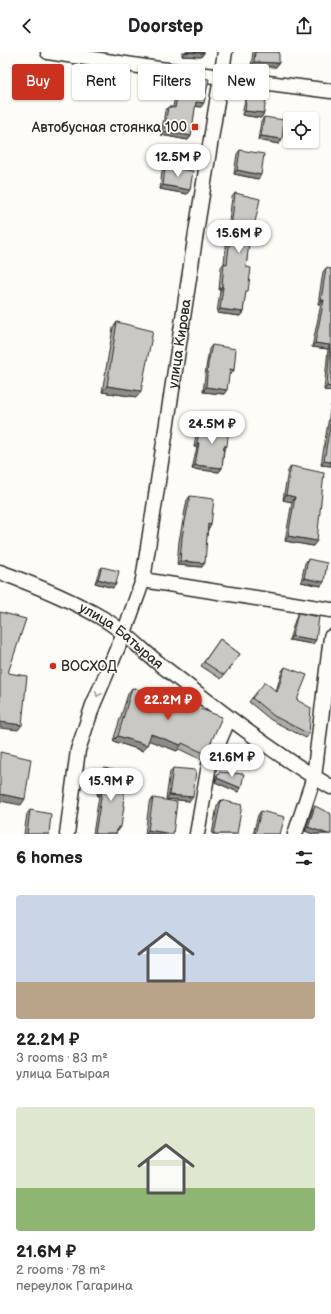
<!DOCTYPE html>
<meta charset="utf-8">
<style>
body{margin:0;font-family:"Balsamiq Sans",sans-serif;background:#f6f6f6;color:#202124;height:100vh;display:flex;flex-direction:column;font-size:15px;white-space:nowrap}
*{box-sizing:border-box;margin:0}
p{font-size:13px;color:#757577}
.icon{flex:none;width:22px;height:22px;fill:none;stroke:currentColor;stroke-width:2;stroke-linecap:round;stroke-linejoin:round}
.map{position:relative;height:782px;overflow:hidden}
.drawer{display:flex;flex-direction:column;background:#fff;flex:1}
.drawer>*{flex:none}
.hud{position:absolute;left:12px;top:12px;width:307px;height:36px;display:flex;gap:8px}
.tools{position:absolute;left:283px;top:60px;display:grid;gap:8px}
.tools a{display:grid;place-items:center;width:36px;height:36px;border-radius:4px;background:#fff;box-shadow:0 1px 3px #0004;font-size:20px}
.price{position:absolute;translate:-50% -34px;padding:0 9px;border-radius:14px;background:#fff;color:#222;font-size:13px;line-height:26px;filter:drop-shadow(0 1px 2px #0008)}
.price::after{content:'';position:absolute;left:50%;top:24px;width:12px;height:9px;margin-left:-6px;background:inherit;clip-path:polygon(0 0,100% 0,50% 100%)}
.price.active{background:#c8321e;color:#fff}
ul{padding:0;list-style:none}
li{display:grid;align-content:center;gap:8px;height:212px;padding:0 16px}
li span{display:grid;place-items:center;height:124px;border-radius:4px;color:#555}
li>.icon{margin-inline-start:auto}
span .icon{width:72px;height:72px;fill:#fffc;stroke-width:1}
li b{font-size:17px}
h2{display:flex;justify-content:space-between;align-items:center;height:48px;padding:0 16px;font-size:17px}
.tag{padding:0 14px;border-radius:4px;background:#fff;box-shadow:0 1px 3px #0004;font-size:14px;line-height:36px}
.tag.active{background:#c8321e;color:#fff}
header{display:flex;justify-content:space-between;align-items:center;height:52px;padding:0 16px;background:#fff;font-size:18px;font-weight:700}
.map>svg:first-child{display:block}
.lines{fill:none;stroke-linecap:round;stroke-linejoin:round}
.minor-casing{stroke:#2b2b2b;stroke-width:17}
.minor{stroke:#fdfcf7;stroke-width:14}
.wall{fill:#adaca9;stroke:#2b2b2b}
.shaded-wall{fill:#8d8c89;stroke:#2b2b2b}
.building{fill:#c9c8c4;stroke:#2b2b2b}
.oneway{stroke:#9e9e9b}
.poi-dot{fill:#c8321e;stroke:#fdfcf7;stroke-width:1.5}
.labels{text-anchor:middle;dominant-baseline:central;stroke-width:3.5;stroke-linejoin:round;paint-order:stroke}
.poi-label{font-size:14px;fill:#2b2b2b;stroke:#fdfcf7;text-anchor:end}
.street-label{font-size:14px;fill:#2b2b2b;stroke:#fdfcf7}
</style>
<header><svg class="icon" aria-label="back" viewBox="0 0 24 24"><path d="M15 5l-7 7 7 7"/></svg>Doorstep<svg class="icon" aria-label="share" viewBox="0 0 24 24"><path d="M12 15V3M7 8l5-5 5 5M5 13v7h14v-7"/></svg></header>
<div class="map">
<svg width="331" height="782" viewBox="0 0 331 782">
<rect width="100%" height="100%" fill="#fdfcf7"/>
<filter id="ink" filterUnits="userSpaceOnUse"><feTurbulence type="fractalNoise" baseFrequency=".025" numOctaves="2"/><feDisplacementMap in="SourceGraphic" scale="8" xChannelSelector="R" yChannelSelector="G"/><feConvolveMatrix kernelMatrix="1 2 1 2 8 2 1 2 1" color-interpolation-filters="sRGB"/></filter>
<g filter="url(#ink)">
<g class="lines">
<g class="minor-casing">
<g id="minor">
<path d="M48 0 152 16 331 39"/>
<path id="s1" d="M0 520C35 533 70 547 102 566 124 578 141 598 161 613 216 656 271 700 331 735"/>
<path d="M143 528 331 558"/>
<path id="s2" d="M67 782 78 698 93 653 124 581 143 528 197 174 225 0"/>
<path d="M197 782 209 713 229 666"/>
<path d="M295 782 314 725 331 585"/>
</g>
</g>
<use href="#minor" class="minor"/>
</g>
<g class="wall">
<path d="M182 0H204L201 5 182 4Z"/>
<path d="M253 0H279L276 15 251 14Z"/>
<path d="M181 24 201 55 195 54 191 84 188 88 161 83 165 59 168 55H173L178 28Z"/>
<path d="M247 42 264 61 261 66 242 63 245 47Z"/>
<path d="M264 65 279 92 258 88 261 70Z"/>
<path d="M240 98 258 127 234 122 237 102Z"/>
<path d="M165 115 187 142 160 137 162 119Z"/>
<path d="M235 141 251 179H250L246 215 245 243 243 260 240 264 217 261 220 239 219 238 221 215 224 211 232 145Z"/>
<path d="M326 216 331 217V339L324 338 328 297 312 295 321 252H318L323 220Z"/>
<path d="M117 270 137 345 102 340 113 276Z"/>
<path d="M212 293 234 318 231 322 229 321 224 342 203 340 206 316 209 297Z"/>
<path d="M331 353V414L321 413Z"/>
<path d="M200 371 224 398 222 416 219 420 192 417 197 395H194L197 375Z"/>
<path d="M291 414 313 494 285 489 292 450 283 448 288 419Z"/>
<path d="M190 444 209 477H208L202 515 177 513 179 489 187 448Z"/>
<path d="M308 507 321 534 301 530 305 511Z"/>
<path d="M102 515 116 532 113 536 95 531 99 519Z"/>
<path d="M298 561 313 592 289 588 296 565Z"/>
<path d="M220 587 240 602 221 627 201 614Z"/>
<path d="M285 615 309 682 306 686 271 668 249 650 252 646 276 639 282 619Z"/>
<path d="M132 636 206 702 202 708 179 697 177 699 149 688 147 693 143 699 113 689 128 642Z"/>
<path d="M104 716 118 779H117L116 782H93L99 744 97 743 102 720Z"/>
<path d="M173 716 190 749 166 747 170 720Z"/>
<path d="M219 720 241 736 238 740 215 730 216 724Z"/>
<path d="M153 746 173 782H145L149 752Z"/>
<path d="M221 748 237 782H212L217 754Z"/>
<path d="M315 754 331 782H313L305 779 312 758Z"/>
<path d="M30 758 49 782H24L27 762Z"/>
<path d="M261 759 280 782H253L258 763Z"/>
</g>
<g class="shaded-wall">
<path d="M185 0 204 1 201 5 182 4Z"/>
<path d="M254 10 279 11 276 15 251 14Z"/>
<path d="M196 50 204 51 201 55 193 54Z"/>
<path d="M245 59 264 61 261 66 242 63Z"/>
<path d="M164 79 191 84 188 88 161 83Z"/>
<path d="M261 84 282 87 279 92 258 88Z"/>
<path d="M237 118 261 123 258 127 234 122Z"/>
<path d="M163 133 190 138 187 142 160 137Z"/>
<path d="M251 175H254L251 179H248Z"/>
<path d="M222 234 223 235 220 239 219 238Z"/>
<path d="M321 248H324L321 252H318Z"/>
<path d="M220 257 243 260 240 264 217 261Z"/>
<path d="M315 291 330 293 328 297 312 295Z"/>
<path d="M230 317 234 318 231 322 227 321Z"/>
<path d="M107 334 141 339 137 345 102 340Z"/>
<path d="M327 334 331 335V339L324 338Z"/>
<path d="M206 335 227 338 224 342 203 340Z"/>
<path d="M197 391H199L197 395H194Z"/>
<path d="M224 394H227L224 398H221Z"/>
<path d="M324 409 331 410V414L321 413Z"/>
<path d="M195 413 222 416 219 420 192 417Z"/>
<path d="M286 443 295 445 292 450 283 448Z"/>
<path d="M208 472 211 473 209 477H206Z"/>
<path d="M288 484 317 489 313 494 285 489Z"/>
<path d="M180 509 205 511 202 515 177 513Z"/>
<path d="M304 526 324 530 321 534 301 530Z"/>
<path d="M98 527 116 532 113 536 95 531Z"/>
<path d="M292 584 316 588 313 592 289 588Z"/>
<path d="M0 670 22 673 18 678 0 676Z"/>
<path d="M151 682 181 693 177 699 147 688Z"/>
<path d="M118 684 147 693 143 699 113 689Z"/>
<path d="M217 726 241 736 238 740 215 730Z"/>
<path d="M100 739 102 740 99 744 97 743Z"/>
<path d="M0 742 25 747 21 753 0 749Z"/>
<path d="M169 743 193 745 190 749 166 747Z"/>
<path d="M118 775H121L118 779H115Z"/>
<path d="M308 775 328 782H313L305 779Z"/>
<path d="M148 778 173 782H146Z"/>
</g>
<g class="building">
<path d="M185 0H204V1Z"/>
<path d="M255 0H279V11L254 10Z"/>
<path d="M181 24 209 27 204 51 196 50 191 84 164 79 168 55 175 56Z"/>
<path d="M247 42 266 46 264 61 245 59Z"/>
<path d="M264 65 284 68 282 87 261 84Z"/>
<path d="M240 98 264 102 261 123 237 118Z"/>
<path d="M165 115 193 119 190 138 163 133Z"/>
<path d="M235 141 260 147 254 175H251L246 215 251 216 248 239H246L243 260 220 257 223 235 222 234 224 211 227 212Z"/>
<path d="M326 216 331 217V335L327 334 330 293 315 291 324 248H321Z"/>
<path d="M117 270 153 279 141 339 107 334Z"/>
<path d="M212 293 236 297 234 318 230 317 227 338 206 335 208 312Z"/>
<path d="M331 367V410L324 409Z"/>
<path d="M200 371 229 375 227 394H224L222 416 195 413 199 391H197Z"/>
<path d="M291 414 324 421 317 489 288 484 295 445 286 443Z"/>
<path d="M190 444 214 447 211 473 208 472 205 511 180 509 182 485Z"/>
<path d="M308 507 327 511 324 530 304 526Z"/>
<path d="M102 515 119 519 116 532 98 527Z"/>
<path d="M0 560 26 567 8 621 27 624 22 673 0 670Z"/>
<path d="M298 561 319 565 316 588 292 584Z"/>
<path d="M220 587 240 602 224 623 204 610Z"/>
<path d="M285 615 307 623 297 648 311 656 309 682 274 664 252 646 265 630 277 640Z"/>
<path d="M132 636 169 645 222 665 206 702 182 691 181 693 151 682 147 693 118 684Z"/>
<path d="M0 700 31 707 25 747 0 742Z"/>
<path d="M104 716 126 721 123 754H124L121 775H118L116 782H95L102 740 100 739Z"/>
<path d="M173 716 196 718 193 745 169 743Z"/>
<path d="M219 720 244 722 241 736 217 726Z"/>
<path d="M153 746 177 750 173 782 148 778Z"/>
<path d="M221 748 242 753 237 782H214Z"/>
<path d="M315 754 331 762V782H328L308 775Z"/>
<path d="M30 758 51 762 49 782H29L27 781Z"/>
<path d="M261 759 285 765 280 782H255Z"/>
</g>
<defs><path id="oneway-chevron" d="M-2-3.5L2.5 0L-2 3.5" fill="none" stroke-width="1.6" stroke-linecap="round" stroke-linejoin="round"/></defs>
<use class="oneway" href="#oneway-chevron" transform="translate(98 642) rotate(114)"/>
</g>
<g class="poi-dot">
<rect x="191" y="71" width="8" height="8" rx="2"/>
<circle cx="53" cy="614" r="4"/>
</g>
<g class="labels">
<g class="poi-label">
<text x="187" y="75">Автобусная стоянка 100</text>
<text x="61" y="614" text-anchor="start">ВОСХОД</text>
</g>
<g class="street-label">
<text stroke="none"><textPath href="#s2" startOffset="506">улица Кирова</textPath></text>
<text stroke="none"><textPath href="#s1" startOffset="138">улица Батырая</textPath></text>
</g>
</g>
</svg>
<div class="tools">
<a><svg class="icon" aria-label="locate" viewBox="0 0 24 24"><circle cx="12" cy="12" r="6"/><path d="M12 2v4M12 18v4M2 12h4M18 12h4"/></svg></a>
</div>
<b class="price" style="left:178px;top:126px">12.5M ₽</b>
<b class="price" style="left:239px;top:202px">15.6M ₽</b>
<b class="price" style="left:212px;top:393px">24.5M ₽</b>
<b class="price active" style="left:168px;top:669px">22.2M ₽</b>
<b class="price" style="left:232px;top:726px">21.6M ₽</b>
<b class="price" style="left:111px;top:750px">15.9M ₽</b>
<div class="hud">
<a class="tag active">Buy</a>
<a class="tag">Rent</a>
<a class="tag">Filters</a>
<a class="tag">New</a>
</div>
</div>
<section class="drawer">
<h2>6 homes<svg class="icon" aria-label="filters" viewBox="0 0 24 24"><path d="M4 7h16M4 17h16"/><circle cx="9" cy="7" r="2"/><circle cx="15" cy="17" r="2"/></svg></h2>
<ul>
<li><span style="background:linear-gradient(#c9d6e8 70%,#b9a48a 0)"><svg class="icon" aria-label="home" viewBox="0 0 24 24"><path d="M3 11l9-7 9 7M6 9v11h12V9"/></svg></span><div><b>22.2M ₽</b><p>3 rooms · 83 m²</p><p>улица Батырая</p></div></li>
<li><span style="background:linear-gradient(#dfe7d0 65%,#8fb573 0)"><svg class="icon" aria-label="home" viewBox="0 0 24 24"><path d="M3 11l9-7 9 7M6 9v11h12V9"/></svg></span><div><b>21.6M ₽</b><p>2 rooms · 78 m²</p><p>переулок Гагарина</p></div></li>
</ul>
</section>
